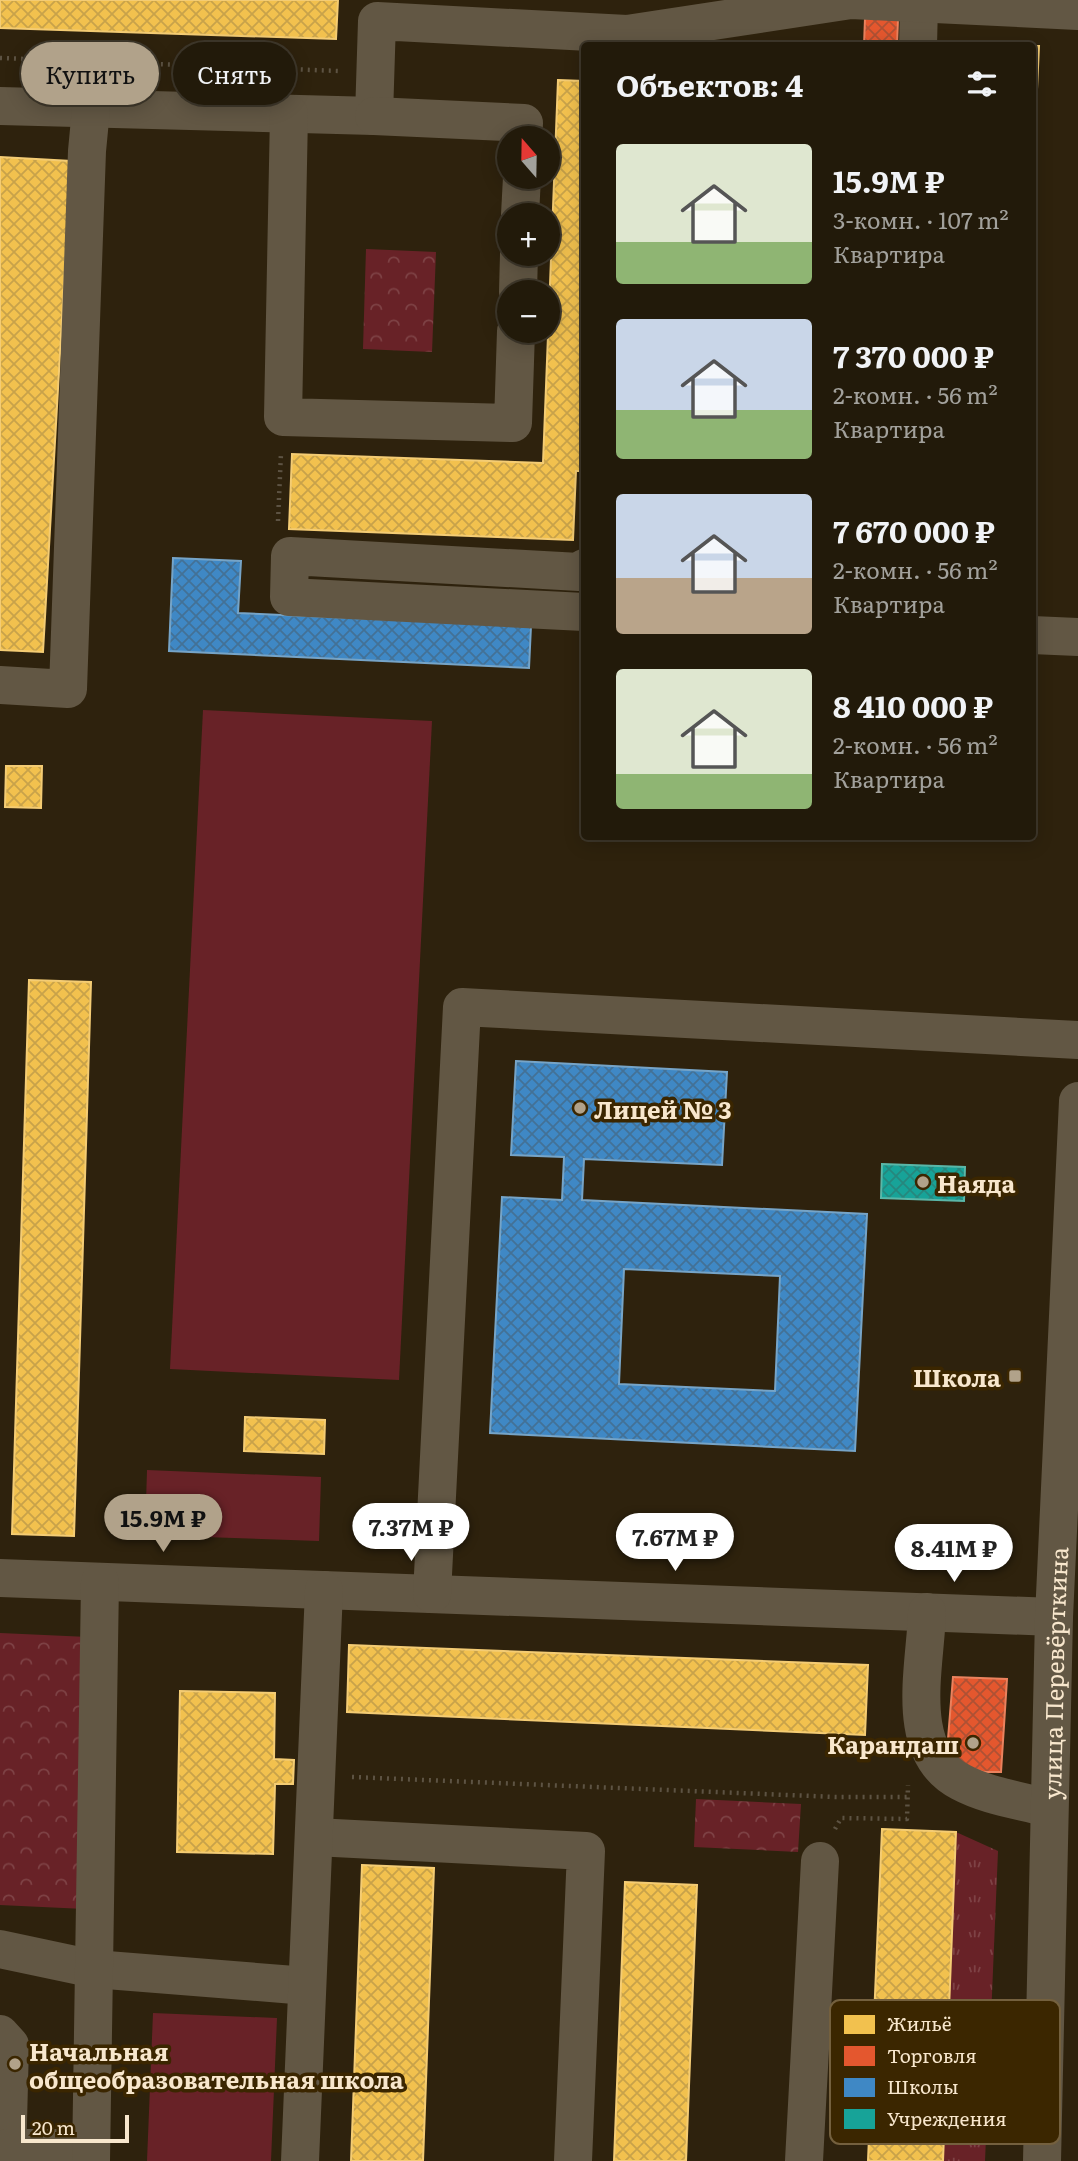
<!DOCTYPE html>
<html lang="ru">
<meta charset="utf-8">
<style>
body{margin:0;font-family:Literata,serif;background:#2e2718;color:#f1f3f6;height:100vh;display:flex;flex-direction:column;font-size:26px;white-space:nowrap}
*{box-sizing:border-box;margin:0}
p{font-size:23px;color:#a2a19c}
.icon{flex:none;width:38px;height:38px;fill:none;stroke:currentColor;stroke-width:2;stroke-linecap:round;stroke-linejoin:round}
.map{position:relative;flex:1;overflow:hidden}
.side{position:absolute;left:581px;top:42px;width:455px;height:798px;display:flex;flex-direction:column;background:#221a0a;border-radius:7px;box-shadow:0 4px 18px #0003,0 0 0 2px #3f382b}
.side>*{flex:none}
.banner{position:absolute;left:21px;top:42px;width:455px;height:63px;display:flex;gap:14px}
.needle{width:46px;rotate:340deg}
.controls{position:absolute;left:497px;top:126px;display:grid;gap:14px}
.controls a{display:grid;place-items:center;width:63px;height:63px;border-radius:50%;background:#221a0a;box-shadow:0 4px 18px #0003,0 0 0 2px #3f382b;font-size:35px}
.scale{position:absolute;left:21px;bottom:18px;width:108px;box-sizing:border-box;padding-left:7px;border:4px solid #f8e7cd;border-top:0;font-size:19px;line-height:24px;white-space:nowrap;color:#f8e7cd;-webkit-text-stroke:5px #3b2600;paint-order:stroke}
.price{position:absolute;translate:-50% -60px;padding:0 16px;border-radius:24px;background:#fff;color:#222;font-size:23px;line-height:46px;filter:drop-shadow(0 2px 4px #0008)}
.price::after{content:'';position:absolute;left:50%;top:42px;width:21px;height:16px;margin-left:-10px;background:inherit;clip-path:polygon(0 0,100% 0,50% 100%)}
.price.on{background:#b1a28a;color:#111}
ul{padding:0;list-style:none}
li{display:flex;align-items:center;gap:21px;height:175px;padding:0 35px}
li span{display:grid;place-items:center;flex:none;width:196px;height:140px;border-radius:7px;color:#555}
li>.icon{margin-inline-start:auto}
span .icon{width:84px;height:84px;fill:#fffc;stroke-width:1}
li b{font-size:30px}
h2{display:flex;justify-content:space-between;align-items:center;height:84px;padding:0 35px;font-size:30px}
.chip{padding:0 24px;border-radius:32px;background:#221a0a;box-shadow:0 4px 18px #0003,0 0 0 2px #3f382b;font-size:24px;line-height:63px}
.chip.on{background:#b1a28a;color:#111}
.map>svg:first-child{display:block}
.grass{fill:url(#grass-tufts)}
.park{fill:url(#park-crowns)}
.garden{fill:#682227}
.homes{fill:url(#homes-cross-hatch);stroke:#f4cc74;stroke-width:2}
.shops{fill:url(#shops-cross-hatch);stroke:#ea825e;stroke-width:2}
.schools{fill:url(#schools-cross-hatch);stroke:#76a4c7;stroke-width:2;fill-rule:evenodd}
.public{fill:url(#public-cross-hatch);stroke:#5ab7a8;stroke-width:2}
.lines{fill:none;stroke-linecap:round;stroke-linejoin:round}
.path{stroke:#5d5343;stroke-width:4.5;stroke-dasharray:2 5;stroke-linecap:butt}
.minor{stroke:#625744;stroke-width:38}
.poi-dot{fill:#b1a28a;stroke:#3b2600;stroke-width:2.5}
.labels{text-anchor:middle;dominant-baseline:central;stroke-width:7;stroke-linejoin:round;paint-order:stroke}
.poi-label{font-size:24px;font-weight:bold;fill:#f8e7cd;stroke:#3b2600;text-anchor:start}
.street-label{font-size:24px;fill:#f8e7cd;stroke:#3b2600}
.key{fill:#3b2600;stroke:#74603e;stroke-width:2}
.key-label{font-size:19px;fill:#f8e7cd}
</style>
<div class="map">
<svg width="1078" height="2161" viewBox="0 0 1078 2161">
<defs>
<pattern id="grass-tufts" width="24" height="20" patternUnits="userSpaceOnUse" patternTransform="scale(1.75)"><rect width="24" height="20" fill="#682227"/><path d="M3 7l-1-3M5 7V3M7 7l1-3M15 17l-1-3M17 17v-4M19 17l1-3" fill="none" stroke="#7e4245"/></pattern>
<pattern id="park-crowns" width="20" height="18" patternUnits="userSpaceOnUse" patternTransform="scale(1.75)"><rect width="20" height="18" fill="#682227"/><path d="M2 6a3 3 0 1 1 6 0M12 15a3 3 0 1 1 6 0" fill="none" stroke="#7e4245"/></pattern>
<pattern id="homes-cross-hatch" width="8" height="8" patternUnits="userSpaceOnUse" patternTransform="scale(1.75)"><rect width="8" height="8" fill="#f2c14e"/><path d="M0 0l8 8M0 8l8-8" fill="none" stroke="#c8a24a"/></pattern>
<pattern id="shops-cross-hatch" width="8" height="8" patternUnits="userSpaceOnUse" patternTransform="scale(1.75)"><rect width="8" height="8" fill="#e4572e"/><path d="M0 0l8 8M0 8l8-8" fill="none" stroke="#ae5134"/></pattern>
<pattern id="schools-cross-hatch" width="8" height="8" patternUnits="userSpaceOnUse" patternTransform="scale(1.75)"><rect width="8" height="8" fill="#3f88c5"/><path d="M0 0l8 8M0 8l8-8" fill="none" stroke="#437196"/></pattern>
<pattern id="public-cross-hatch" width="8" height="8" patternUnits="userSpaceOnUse" patternTransform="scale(1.75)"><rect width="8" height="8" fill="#17a398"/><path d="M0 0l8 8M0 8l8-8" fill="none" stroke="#26877d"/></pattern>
</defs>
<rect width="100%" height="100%" fill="#2e220d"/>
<path class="grass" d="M956 1832 998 1851 985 2161H943Z"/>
<g class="park">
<path d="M366 249 436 252 432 352 363 349Z"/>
<path d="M0 1633 88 1637 85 1909 0 1905Z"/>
<path d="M696 1799 801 1804 798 1852 694 1847Z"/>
</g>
<g class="garden">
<path d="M203 710 432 721 399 1380 170 1369Z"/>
<path d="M147 1470 321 1477 319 1541 145 1535Z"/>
<path d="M153 2013 277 2018 271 2161H147Z"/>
</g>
<g class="homes">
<path d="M0 0H338L336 39 0 28Z"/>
<path d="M979 44H997L1032 46H979Z"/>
<path d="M1032 46H1039L1032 198Z"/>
<path d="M558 80 584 81V471H576L573 540 289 529 292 454 543 463Z"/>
<path d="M0 157 71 161 43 652 0 650Z"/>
<path d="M6 766H42L41 808 5 807Z"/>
<path d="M29 980 91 982 74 1536 12 1534Z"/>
<path d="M245 1417 325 1420 324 1454 244 1451Z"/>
<path d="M349 1645 868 1665 865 1735 347 1712Z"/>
<path d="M180 1691 275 1693 274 1759 294 1760 293 1784H275L273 1854 177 1852Z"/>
<path d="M882 1829 956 1832 943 2161H868Z"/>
<path d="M362 1865 434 1868 423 2161H351Z"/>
<path d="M625 1882 697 1885 686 2161H614Z"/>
</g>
<g class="shops">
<path d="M865 18 898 19 897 46H864Z"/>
<path d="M953 1677 1007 1679 1001 1772H983L962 1765 952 1753 948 1739Z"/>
</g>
<g class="schools">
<path d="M173 558 241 561 238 613 531 626 529 668 169 651Z"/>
<path d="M516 1061 727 1072 722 1165 584 1159 582 1200 867 1214 855 1451 490 1433 502 1197 562 1200 564 1157 511 1155ZM624 1269 780 1276 775 1391 619 1384Z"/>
</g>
<path class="public" d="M882 1164 965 1167 964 1201 881 1198Z"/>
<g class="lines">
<g class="path">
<path d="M0 58 339 71"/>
<path d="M278 521 281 453"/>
<path d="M352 1777 836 1797H907"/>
<path d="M835 1829 841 1818 907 1819 908 1785"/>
<path d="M944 2132 998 2135"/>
</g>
<g class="minor">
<path d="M918 46 919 4"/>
<path d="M0 106 374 116 377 21 627 34 851 0 1078 11"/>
<path d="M289 114 283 417 513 423 516 331"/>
<path d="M374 116 524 123 523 138"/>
<path d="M520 215 522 177"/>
<path d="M518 292 519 254"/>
<path d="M584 568 579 572 290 556 289 597 584 612"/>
<path d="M1032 635 1078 637"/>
<path d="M0 685 68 689 87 151 91 109"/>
<path d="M0 1578 1054 1617"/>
<path d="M432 1594 462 1007 1078 1040"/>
<path d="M927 1612C926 1664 902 1752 961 1782 987 1796 1019 1800 1048 1808"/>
<path d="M315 1837 586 1851 573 2161"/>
<path d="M0 1949 94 1969 307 1986"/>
<path d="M0 2034 10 2045 7 2161"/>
<path d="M7 2148H91"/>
<path d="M91 2161 100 1582"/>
<path d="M300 2161 324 1590"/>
<path d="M804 2161 820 1861"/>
<path id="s1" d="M1042 2161 1054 1617 1078 1101"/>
</g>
</g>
<g class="poi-dot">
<circle cx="580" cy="1108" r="7"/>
<circle cx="923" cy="1182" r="7"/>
<rect x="1008" y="1369" width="14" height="14" rx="3.5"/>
<circle cx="973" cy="1743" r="7"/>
<circle cx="15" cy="2064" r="7"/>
</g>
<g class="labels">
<g class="poi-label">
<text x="594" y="1108">Лицей № 3</text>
<text x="937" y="1182">Наяда</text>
<text x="1001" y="1376" text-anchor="end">Школа</text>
<text x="959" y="1743" text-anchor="end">Карандаш</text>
<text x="29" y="2050">Начальная<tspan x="29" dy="28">общеобразовательная школа</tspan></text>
</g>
<g class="street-label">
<text stroke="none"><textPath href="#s1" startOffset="488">улица Перевёрткина</textPath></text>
</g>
</g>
<rect x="830" y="2000" width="230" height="144" rx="10" class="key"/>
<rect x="844" y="2015" width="31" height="19" fill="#f2c14e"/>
<rect x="844" y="2046" width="31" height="20" fill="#e4572e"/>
<rect x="844" y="2078" width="31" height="19" fill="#3f88c5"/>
<rect x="844" y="2109" width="31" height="20" fill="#17a398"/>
<g class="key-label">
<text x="887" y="2031">Жильё</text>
<text x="887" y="2063">Торговля</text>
<text x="887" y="2094">Школы</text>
<text x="887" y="2126">Учреждения</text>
</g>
</svg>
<div class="controls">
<a><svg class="needle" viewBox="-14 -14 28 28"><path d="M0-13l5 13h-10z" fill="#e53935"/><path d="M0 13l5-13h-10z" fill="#a2a19c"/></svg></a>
<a>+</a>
<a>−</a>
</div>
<div class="scale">20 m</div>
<b class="price on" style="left:163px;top:1554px">15.9M ₽</b>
<b class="price" style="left:411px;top:1563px">7.37M ₽</b>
<b class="price" style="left:675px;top:1573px">7.67M ₽</b>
<b class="price" style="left:954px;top:1584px">8.41M ₽</b>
<div class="banner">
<a class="chip on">Купить</a>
<a class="chip">Снять</a>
</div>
<section class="side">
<h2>Объектов: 4<svg class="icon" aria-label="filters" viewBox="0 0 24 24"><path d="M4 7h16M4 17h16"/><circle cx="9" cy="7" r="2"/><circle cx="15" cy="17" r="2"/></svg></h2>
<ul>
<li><span style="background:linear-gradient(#dfe7d0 70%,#8fb573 0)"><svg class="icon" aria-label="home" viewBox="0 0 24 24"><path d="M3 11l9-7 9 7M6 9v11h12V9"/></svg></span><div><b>15.9M ₽</b><p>3-комн. · 107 m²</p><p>Квартира</p></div></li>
<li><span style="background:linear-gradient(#c9d6e8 65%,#8fb573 0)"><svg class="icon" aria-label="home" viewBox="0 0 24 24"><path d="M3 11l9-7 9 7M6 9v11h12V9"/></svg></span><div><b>7 370 000 ₽</b><p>2-комн. · 56 m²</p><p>Квартира</p></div></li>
<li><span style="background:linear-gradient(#c9d6e8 60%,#b9a48a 0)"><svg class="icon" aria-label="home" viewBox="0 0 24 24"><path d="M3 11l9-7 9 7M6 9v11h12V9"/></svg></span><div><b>7 670 000 ₽</b><p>2-комн. · 56 m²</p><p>Квартира</p></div></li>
<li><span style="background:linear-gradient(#dfe7d0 75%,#8fb573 0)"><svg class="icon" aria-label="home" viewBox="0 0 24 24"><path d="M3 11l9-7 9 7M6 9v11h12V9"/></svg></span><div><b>8 410 000 ₽</b><p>2-комн. · 56 m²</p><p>Квартира</p></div></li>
</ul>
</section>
</div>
